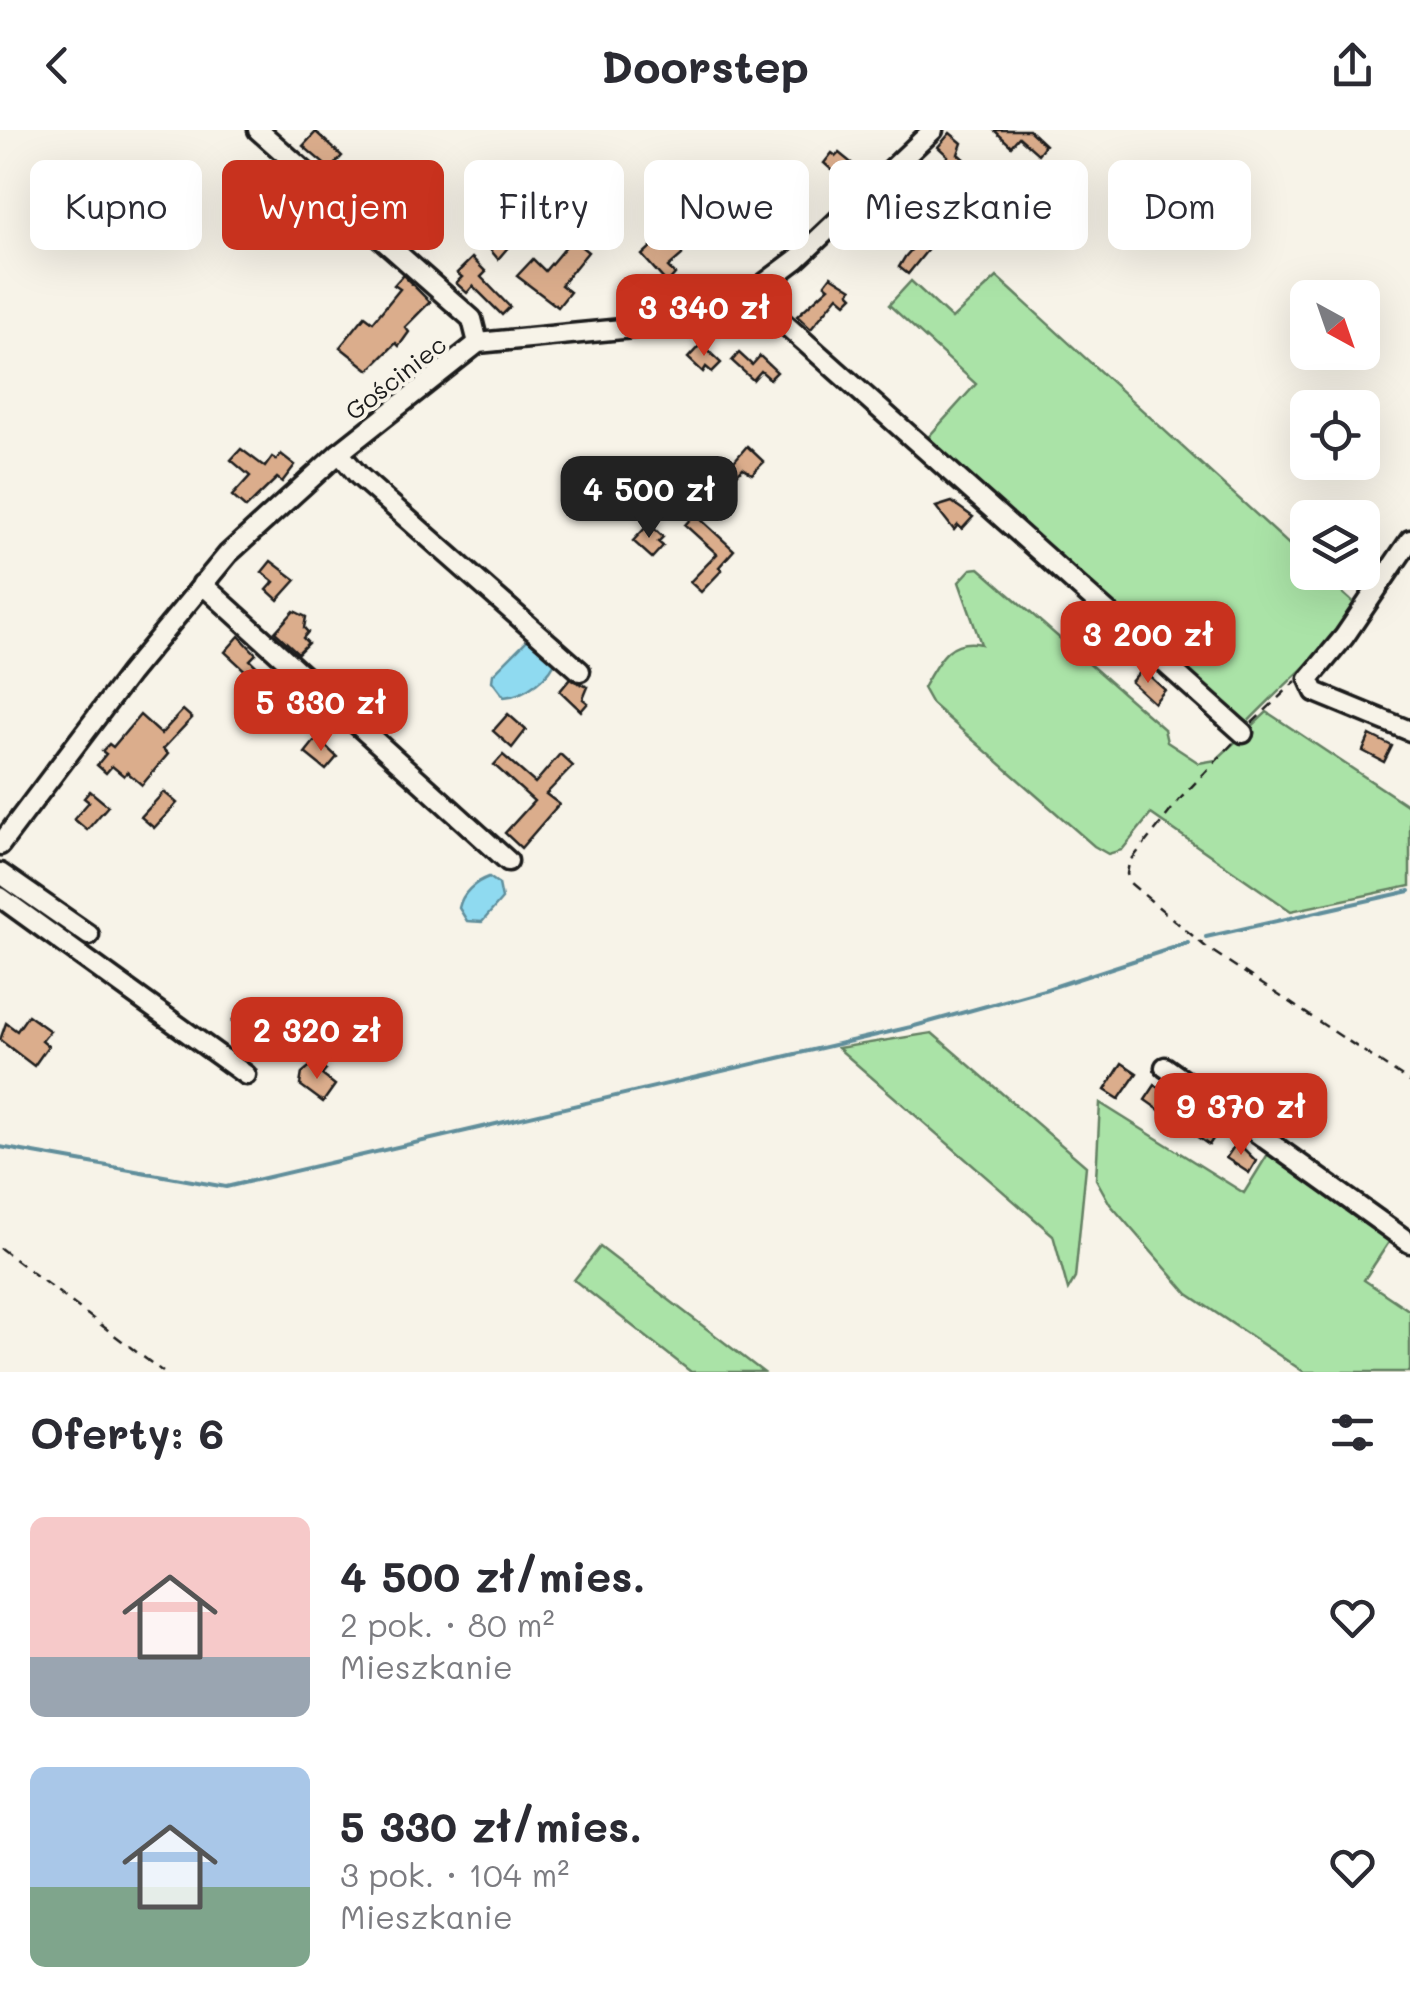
<!DOCTYPE html>
<html lang="pl">
<meta charset="utf-8">
<style>
body{margin:0;font-family:Mali,sans-serif;background:#f7f7f7;color:#2b2b33;height:100vh;display:flex;flex-direction:column;font-size:38px;white-space:nowrap}
*{box-sizing:border-box;margin:0}
p{font-size:32px;color:#7c7c81}
.icon{flex:none;width:55px;height:55px;fill:none;stroke:currentColor;stroke-width:2;stroke-linecap:round;stroke-linejoin:round}
.map{position:relative;height:1242px;overflow:hidden}
.side{display:flex;flex-direction:column;background:#fff;flex:1}
.side>*{flex:none}
.top-card{position:absolute;left:30px;top:30px;width:1350px;height:90px;display:flex;gap:20px}
.needle{width:65px;rotate:140deg}
.tools{position:absolute;left:1290px;top:150px;display:grid;gap:20px}
.tools a{display:grid;place-items:center;width:90px;height:90px;border-radius:15px;background:#fff;box-shadow:0 10px 40px #0002;font-size:50px}
.price{position:absolute;translate:-50% -85px;padding:0 22px;border-radius:20px;background:#c8321e;color:#fff;font-size:32px;line-height:65px;filter:drop-shadow(0 2px 5px #0008)}
.price::after{content:'';position:absolute;left:50%;top:60px;width:30px;height:22px;margin-left:-15px;background:inherit;clip-path:polygon(0 0,100% 0,50% 100%)}
.price.active{background:#222;color:#fff}
ul{padding:0;list-style:none}
li{display:flex;align-items:center;gap:30px;height:250px;padding:0 30px}
li span{display:grid;place-items:center;flex:none;width:280px;height:200px;border-radius:15px;color:#555}
li>.icon{margin-inline-start:auto}
span .icon{width:120px;height:120px;fill:#fffc;stroke-width:1}
li b{font-size:42px}
h2{display:flex;justify-content:space-between;align-items:center;height:120px;padding:0 30px;font-size:42px}
.chip{padding:0 35px;border-radius:15px;background:#fff;box-shadow:0 10px 40px #0002;font-size:35px;line-height:90px}
.chip.active{background:#c8321e;color:#fff}
header{display:flex;justify-content:space-between;align-items:center;height:130px;padding:0 30px;background:#fff;font-size:45px;font-weight:700}
.map>svg:first-child{display:block}
.green{fill:#aae3a7;stroke:#638062;stroke-width:2.5}
.water{fill:#8fdaf0;stroke:#618e9b;stroke-width:2.5}
.lines{fill:none;stroke-linecap:round;stroke-linejoin:round}
.stream{stroke:#618e9b;stroke-width:4}
.building{fill:#dbad8c;stroke:#1c1c1c;stroke-width:2.5}
.minor-casing{stroke:#1c1c1c;stroke-width:25}
.path{stroke:#1c1c1c;stroke-width:2.5;stroke-dasharray:10 8;stroke-linecap:butt}
.minor{stroke:#f7f3e8;stroke-width:18}
.labels{text-anchor:middle;dominant-baseline:central;stroke-width:8;stroke-linejoin:round;paint-order:stroke}
.street-label{font-size:25px;fill:#1c1c1c;stroke:#f7f3e8}
</style>
<header><svg class="icon" aria-label="back" viewBox="0 0 24 24"><path d="M15 5l-7 7 7 7"/></svg>Doorstep<svg class="icon" aria-label="share" viewBox="0 0 24 24"><path d="M12 15V3M7 8l5-5 5 5M5 13v7h14v-7"/></svg></header>
<div class="map">
<svg width="1410" height="1242" viewBox="0 0 1410 1242">
<rect width="100%" height="100%" fill="#f7f3e8"/>
<filter id="ink" filterUnits="userSpaceOnUse"><feTurbulence type="fractalNoise" baseFrequency=".01" numOctaves="2"/><feDisplacementMap in="SourceGraphic" scale="20" xChannelSelector="R" yChannelSelector="G"/><feConvolveMatrix kernelMatrix="1 2 1 2 8 2 1 2 1" color-interpolation-filters="sRGB"/></filter>
<g filter="url(#ink)">
<g class="green">
<path d="M997 147 1307 431 1308 442 1320 443 1357 476C1324 524 1281 556 1242 598L923 313 976 254 889 175 911 151 952 189Z"/>
<path d="M979 438 1164 599 1167 612 1199 633 1216 630 1267 582 1410 677V756L1291 781 1151 684 1122 720 1108 724 1094 716 932 574 923 558C938 532 948 507 981 514L959 452 971 439Z"/>
<path d="M932 903 1086 1036 1075 1148 1068 1160 1053 1105 838 918Z"/>
<path d="M1100 973 1244 1063 1271 1019 1391 1109 1364 1150 1410 1181V1242H1304L1188 1164 1110 1074 1096 1049Z"/>
<path d="M600 1117 763 1242H691L574 1150Z"/>
</g>
<g class="water">
<path d="M533 504 558 525C552 546 525 566 504 567L492 551 493 544Z"/>
<path d="M489 747 499 754 502 769 482 792 467 791 459 778C462 763 475 752 489 747Z"/>
</g>
<g class="lines">
<g class="stream">
<path d="M1206 807 1410 761"/>
<path d="M0 1017 226 1057 911 897 1044 860 1188 813"/>
</g>
</g>
<g class="building">
<path d="M994 0H1029L1045 15 1038 24 1019 7 1011 16Z"/>
<path d="M316 2 342 26 330 39 303 16Z"/>
<path d="M950 3 962 13 958 24 987 49 980 57 964 43 947 63 937 55 925 61 909 47 923 32 934 41 948 26 938 17Z"/>
<path d="M832 23 836 26 839 23 855 36 843 50 824 33Z"/>
<path d="M1024 34 1035 45 1014 67 1003 56Z"/>
<path d="M882 68 898 82 877 105 865 95 878 82 873 78Z"/>
<path d="M942 85 964 105 955 114 942 102 908 144 899 137 905 127Z"/>
<path d="M486 96 502 108 508 100 516 108 498 129 478 105Z"/>
<path d="M666 103 678 109 682 117V125L668 137 675 144 667 153 642 125Z"/>
<path d="M572 109 588 122 561 155 570 162 558 177 517 146 533 129 545 141Z"/>
<path d="M472 128 486 142 481 147 510 177 502 185 473 156 467 163 456 153 462 147 457 143Z"/>
<path d="M403 145 430 172 405 197 409 202 399 216 396 213 369 240 340 217 365 186 373 192 400 159 394 155Z"/>
<path d="M831 146 852 159 849 162 853 166 846 173 838 166 811 199 797 186 829 157 825 154Z"/>
<path d="M701 214 721 233 712 242 706 237 703 242 688 228Z"/>
<path d="M739 223 752 235 760 226 777 242 770 249 761 241 753 250 732 231Z"/>
<path d="M747 316 764 332 752 344 743 338 726 356 731 360 724 369 711 358Z"/>
<path d="M241 319 265 337 272 327 276 330 281 324 295 335 282 352 277 348 246 378 232 366 250 346 231 330Z"/>
<path d="M952 372 973 387 962 399 958 395 954 400 936 377Z"/>
<path d="M695 384 734 420 719 437 722 440 701 462 690 452 717 424 685 395Z"/>
<path d="M649 394 663 407 658 412 663 416 652 428 633 411Z"/>
<path d="M271 431 296 450 278 470 267 460 274 452 262 442Z"/>
<path d="M294 481 306 487 304 498 308 502 303 508 308 513 298 523 275 502Z"/>
<path d="M239 506 256 524 250 530 273 552 266 560 225 522Z"/>
<path d="M1142 539 1165 560 1154 573 1131 552Z"/>
<path d="M570 549 588 557 583 569 588 573 581 581 560 561Z"/>
<path d="M183 580 192 588 163 619 168 624 142 655 127 642 124 646 112 636 106 643 97 635 106 624 102 621 109 614 113 617 140 585 161 604Z"/>
<path d="M508 584 526 600 512 618 493 601Z"/>
<path d="M1370 605 1392 616 1384 632 1363 621Z"/>
<path d="M317 608 337 627 326 640 305 623Z"/>
<path d="M560 624 573 636 546 664 559 674 521 718 505 703 534 671 494 635 503 625 535 653Z"/>
<path d="M90 661 108 676 87 700 74 689 89 672 84 668Z"/>
<path d="M164 662 177 673 154 698 141 687Z"/>
<path d="M244 874 258 884 263 877 275 886 252 918 236 907 242 898 232 891Z"/>
<path d="M28 885 50 901 42 911 48 916 34 936 0 910 6 893 17 901Z"/>
<path d="M315 932 326 940 322 945 335 955 323 972 300 955 302 943Z"/>
<path d="M1122 933 1137 943 1119 969 1105 960Z"/>
<path d="M1263 954 1275 962 1271 968 1310 988 1300 1003 1293 999 1290 1004 1248 976Z"/>
<path d="M1155 955 1219 1000 1209 1015 1145 970Z"/>
<path d="M1237 1012 1256 1031 1249 1043 1226 1028Z"/>
</g>
<g class="lines">
<g class="minor-casing">
<g id="minor">
<path d="M258 0 472 189 478 213"/>
<path d="M751 164 1243 603"/>
<path d="M339 323 359 346 580 541"/>
<path d="M1410 410 1344 507 1309 549 1315 562 1410 601"/>
<path d="M202 454 508 731"/>
<path d="M0 715 129 544 228 424 339 323 478 213 653 196 737 174 797 129 933 0"/>
<path d="M0 743 89 805"/>
<path d="M0 767 246 945"/>
<path d="M1165 937 1410 1113"/>
</g>
</g>
<g class="path">
<path d="M1252 593 1296 551"/>
<path d="M1233 613 1180 669 1129 733 1127 744 1130 753 1206 817 1410 952"/>
<path d="M0 1118 163 1242"/>
</g>
<use href="#minor" class="minor"/>
</g>
</g>
<g class="labels">
<g class="street-label">
<text transform="translate(395 247) rotate(-38)">Gościniec</text>
</g>
</g>
</svg>
<div class="tools">
<a><svg class="needle" viewBox="-14 -14 28 28"><path d="M0-13l5 13h-10z" fill="#e53935"/><path d="M0 13l5-13h-10z" fill="#7c7c81"/></svg></a>
<a><svg class="icon" aria-label="locate" viewBox="0 0 24 24"><circle cx="12" cy="12" r="6"/><path d="M12 2v4M12 18v4M2 12h4M18 12h4"/></svg></a>
<a><svg class="icon" aria-label="layers" viewBox="0 0 24 24"><path d="M12 4l9 5-9 5-9-5zM3 14l9 5 9-5"/></svg></a>
</div>
<b class="price" style="left:704px;top:229px">3 340 zł</b>
<b class="price active" style="left:649px;top:411px">4 500 zł</b>
<b class="price" style="left:1148px;top:556px">3 200 zł</b>
<b class="price" style="left:321px;top:624px">5 330 zł</b>
<b class="price" style="left:317px;top:952px">2 320 zł</b>
<b class="price" style="left:1241px;top:1028px">9 370 zł</b>
<div class="top-card">
<a class="chip">Kupno</a>
<a class="chip active">Wynajem</a>
<a class="chip">Filtry</a>
<a class="chip">Nowe</a>
<a class="chip">Mieszkanie</a>
<a class="chip">Dom</a>
</div>
</div>
<section class="side">
<h2>Oferty: 6<svg class="icon" aria-label="filters" viewBox="0 0 24 24"><path d="M4 7h16M4 17h16"/><circle cx="9" cy="7" r="2"/><circle cx="15" cy="17" r="2"/></svg></h2>
<ul>
<li><span style="background:linear-gradient(#f6c9c9 70%,#9aa5b1 0)"><svg class="icon" aria-label="home" viewBox="0 0 24 24"><path d="M3 11l9-7 9 7M6 9v11h12V9"/></svg></span><div><b>4 500 zł/mies.</b><p>2 pok. · 80 m²</p><p>Mieszkanie</p></div><svg class="icon" aria-label="heart" viewBox="0 0 24 24"><path d="M12 20l-8-8c-3-5 5-10 8-4 3-6 11-1 8 4z"/></svg></li>
<li><span style="background:linear-gradient(#a9c7e8 60%,#7fa58c 0)"><svg class="icon" aria-label="home" viewBox="0 0 24 24"><path d="M3 11l9-7 9 7M6 9v11h12V9"/></svg></span><div><b>5 330 zł/mies.</b><p>3 pok. · 104 m²</p><p>Mieszkanie</p></div><svg class="icon" aria-label="heart" viewBox="0 0 24 24"><path d="M12 20l-8-8c-3-5 5-10 8-4 3-6 11-1 8 4z"/></svg></li>
</ul>
</section>
